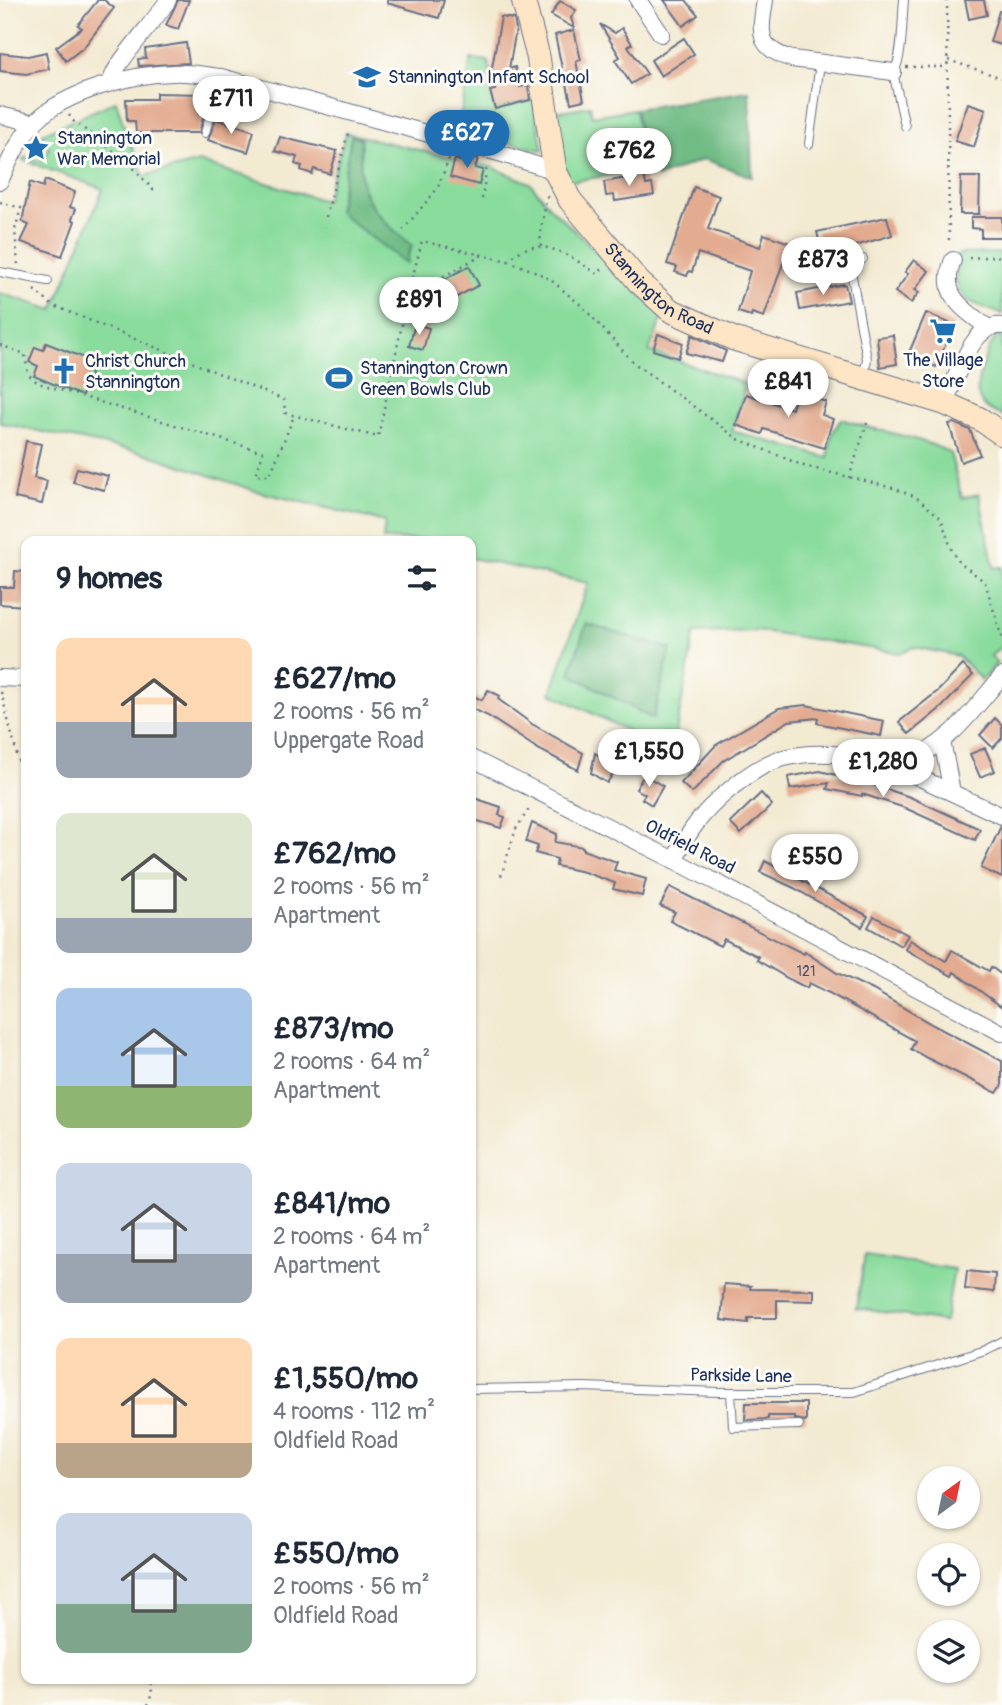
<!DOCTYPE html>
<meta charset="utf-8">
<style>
body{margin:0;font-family:Pangolin,sans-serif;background:#f6f6f7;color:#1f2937;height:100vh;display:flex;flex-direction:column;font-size:26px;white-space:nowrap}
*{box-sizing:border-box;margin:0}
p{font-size:23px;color:#747a83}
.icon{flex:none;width:38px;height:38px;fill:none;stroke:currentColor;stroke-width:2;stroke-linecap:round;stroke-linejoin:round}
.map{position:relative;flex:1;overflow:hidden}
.panel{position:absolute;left:21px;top:536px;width:455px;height:1148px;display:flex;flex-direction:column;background:#fff;border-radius:14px;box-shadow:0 2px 5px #0004}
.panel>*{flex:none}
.needle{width:46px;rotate:33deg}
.fabs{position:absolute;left:917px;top:1466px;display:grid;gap:14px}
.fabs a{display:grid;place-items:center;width:63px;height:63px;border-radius:50%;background:#fff;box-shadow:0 2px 5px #0004;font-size:35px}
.price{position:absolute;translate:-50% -60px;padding:0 16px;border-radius:24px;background:#fff;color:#222;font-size:23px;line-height:46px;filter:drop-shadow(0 2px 4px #0008)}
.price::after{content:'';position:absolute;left:50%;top:42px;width:21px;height:16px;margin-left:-10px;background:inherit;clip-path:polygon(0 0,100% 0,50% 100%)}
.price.current{background:#1f6fb2;color:#fff}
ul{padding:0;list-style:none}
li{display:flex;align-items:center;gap:21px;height:175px;padding:0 35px}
li span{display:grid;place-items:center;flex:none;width:196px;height:140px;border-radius:14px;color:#555}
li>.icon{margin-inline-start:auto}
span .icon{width:84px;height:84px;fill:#fffc;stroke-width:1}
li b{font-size:30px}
h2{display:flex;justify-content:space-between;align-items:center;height:84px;padding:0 35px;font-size:30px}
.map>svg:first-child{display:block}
.green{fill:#8adc9d;stroke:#52867e;stroke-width:2}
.forest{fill:#6fbc84;stroke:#457671;stroke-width:2}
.building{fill:#e3ab90}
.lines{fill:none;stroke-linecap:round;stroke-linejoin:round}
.lane-casing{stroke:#677087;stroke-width:10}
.street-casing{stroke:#677087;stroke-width:18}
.secondary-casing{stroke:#677087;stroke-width:25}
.path{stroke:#677087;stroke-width:2.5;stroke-dasharray:2 5;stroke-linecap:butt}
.lane{stroke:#fff;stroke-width:8}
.street{stroke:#fff;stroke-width:16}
.secondary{stroke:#fde5c5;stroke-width:23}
.labels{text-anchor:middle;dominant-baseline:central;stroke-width:6;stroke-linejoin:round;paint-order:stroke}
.number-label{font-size:14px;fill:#4d4e6a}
.poi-label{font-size:18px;fill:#1b2f5e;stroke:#fdfcf7;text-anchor:start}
.street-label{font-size:18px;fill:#1b2f5e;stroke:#fdfcf7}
</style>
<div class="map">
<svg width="1002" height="1705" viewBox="0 0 1002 1705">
<rect width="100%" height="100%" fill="#fdfcf7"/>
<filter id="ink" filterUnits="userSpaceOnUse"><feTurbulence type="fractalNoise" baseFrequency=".0143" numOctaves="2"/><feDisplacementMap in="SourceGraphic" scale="14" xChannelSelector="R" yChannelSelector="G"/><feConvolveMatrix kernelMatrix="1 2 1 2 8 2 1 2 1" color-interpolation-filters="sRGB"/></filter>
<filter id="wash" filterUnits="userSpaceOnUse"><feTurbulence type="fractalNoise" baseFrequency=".00686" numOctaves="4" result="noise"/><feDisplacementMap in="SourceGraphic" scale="28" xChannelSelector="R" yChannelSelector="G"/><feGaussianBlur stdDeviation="1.57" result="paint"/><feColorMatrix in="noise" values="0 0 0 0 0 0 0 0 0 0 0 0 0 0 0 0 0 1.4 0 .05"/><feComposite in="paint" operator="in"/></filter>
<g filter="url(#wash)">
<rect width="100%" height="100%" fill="#f3ead2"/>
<g class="green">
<path d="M471 59 488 61 495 90 491 92 495 109 533 100 543 151 458 129Z"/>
<path d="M116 101 127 135 144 176 199 162 325 201 346 133 492 167 530 183 549 206 663 316 649 351 746 384 732 431 828 458 832 434 841 419C876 432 916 435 950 453L962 498 979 494 994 568 1002 567V645L991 656 997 663 982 680 958 656 914 647 900 653 755 630 695 632 672 753 551 693 588 583 471 558V541L383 539 385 522 256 491 144 453 0 423V293L53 310 103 189 23 160 25 157 42 161 49 149 42 134Z"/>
<path d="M590 106 592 116 635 109 647 169 567 182 554 112Z"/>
<path d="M1002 253V314C962 300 952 298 958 254Z"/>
<path d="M998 336 1002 337V416C992 411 980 407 978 394 975 382 989 343 998 336Z"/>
<path d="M865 1255 954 1269 945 1322 856 1308Z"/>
</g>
<g class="forest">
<path d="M749 91 752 177 704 159 658 177 647 169 635 109Z"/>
<path d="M351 136 361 138C361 152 359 169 362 182 368 211 392 228 412 246L407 257V264L338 212Z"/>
<path d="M586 624 671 649 653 719 570 674Z"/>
</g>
<g id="blocks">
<g class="building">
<path d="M98 0H104L114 8 84 47 66 61 56 47 82 28 78 25Z"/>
<path d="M178 0H189L178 29 166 25Z"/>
<path d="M387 0H444L439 18 387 3Z"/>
<path d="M664 0H686L698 15 683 26Z"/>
<path d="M965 0H984L987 15 969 19Z"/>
<path d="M560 1 576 10 571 18 574 28 551 15Z"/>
<path d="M999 11H1002V45L990 42Z"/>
<path d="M501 17 514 19 516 29 509 69 515 67 520 87 528 85 530 100 495 109 490 91 495 90 491 73Z"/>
<path d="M600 24 615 33 622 28 632 44 628 46 647 74 631 84 615 60 620 57Z"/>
<path d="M574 30 581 60 576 61 584 100 571 103 566 79 559 81 557 69 562 68 555 35Z"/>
<path d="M684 38 694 54 661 76 651 60Z"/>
<path d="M186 43 189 63 139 66 138 59 146 58 145 49Z"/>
<path d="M46 52 49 69 26 74 0 71V53L28 56Z"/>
<path d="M156 93 203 94 204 114 199 133H136L135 121H127L126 99H156Z"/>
<path d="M968 103 986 109 974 147 955 141Z"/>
<path d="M216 119 254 131 248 152 208 140Z"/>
<path d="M280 137 337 151 330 174 314 169 312 174 301 170 302 166 295 164 297 157 275 151Z"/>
<path d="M462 154 478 159 475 168 483 170 479 185 450 177 455 159 460 161Z"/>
<path d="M644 175 646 185 652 184 654 195 615 201 614 195 606 196 604 182Z"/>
<path d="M961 177H980L979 214H960Z"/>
<path d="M45 180 75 192 70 207 76 209 72 219 75 221 62 256 21 242 29 225 22 222 30 182 43 187Z"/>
<path d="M694 187 719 196 708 229 760 247 764 234 790 243 764 317 752 313 751 316 738 312 750 271 698 253 692 272 689 271 687 276 675 272 677 267 667 264Z"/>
<path d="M887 217 892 235 842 250V247L826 251 825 247 821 248 817 232Z"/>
<path d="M971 217H1002V237H981V229L971 228Z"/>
<path d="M914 260 929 271 915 290 919 292 911 303 895 292 908 274 905 272Z"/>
<path d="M469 266 479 285 442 305 432 286Z"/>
<path d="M845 284 849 301 800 310 797 293Z"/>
<path d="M926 313 954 325 936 367 908 355Z"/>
<path d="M415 324 429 328 423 350 409 346Z"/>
<path d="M658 334 683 343 678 358 653 350Z"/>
<path d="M692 335 726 351 722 362 686 353Z"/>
<path d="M893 335 897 364 880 367 877 337Z"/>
<path d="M46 343 95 362 82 396 34 376 38 366 29 362 35 347 43 350Z"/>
<path d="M797 393 826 402 822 415 833 419 824 448 764 429 762 434 736 425 746 394 792 409Z"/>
<path d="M954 423 970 430 980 455 961 462 949 424Z"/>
<path d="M26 441 41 444 34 478 47 481 42 504 15 498Z"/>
<path d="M77 468 108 476 104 490 73 482Z"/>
<path d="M15 571 26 572 24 606 0 604V587H14Z"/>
<path d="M963 665 973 675 942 707 909 734 899 722 938 691Z"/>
<path d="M488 690 500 696 498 699 532 724 583 753 578 770 538 749 488 716 471 708V695L482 700Z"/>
<path d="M806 705 884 721 881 736 817 723 818 718 789 721 723 761 692 793 681 783 716 745 779 708Z"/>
<path d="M995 718 1002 725V738L993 748 980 735Z"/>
<path d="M985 748 995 771 980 777 970 754Z"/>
<path d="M595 753 617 768 607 783 591 773Z"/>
<path d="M820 771 865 782 910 797 980 829 975 840 905 808 862 794V796L827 789 829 783 790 789 788 777Z"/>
<path d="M644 775 663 786 652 805 642 799 645 794 636 789Z"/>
<path d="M761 793 772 805 741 834 730 823Z"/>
<path d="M471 797 501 807 499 815 505 817 501 828 471 819Z"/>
<path d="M532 823 557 834 555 842 583 847V850L617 862 614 870 646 879 642 896 613 889 615 883 584 872 556 866 557 859 535 853 538 846 526 842Z"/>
<path d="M1001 826H1002V878L981 868Z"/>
<path d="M765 861 868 916 862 927 794 888 760 872Z"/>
<path d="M670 887 804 954 805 952 837 973 873 990 933 1025 1002 1061V1085L997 1093 927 1058 911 1049 915 1041 829 993 809 983 807 988 789 979 757 960 759 957 724 939 720 946 670 921 675 912 660 906Z"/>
<path d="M874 916 908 935 901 946 868 927Z"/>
<path d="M910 940 946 961 952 950 989 971 991 967 1002 975V1007L954 972 952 976 905 949Z"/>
<path d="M967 1271 995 1274 994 1292 965 1289Z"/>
<path d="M724 1284 751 1286 750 1289 814 1290V1301L777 1300V1318H748V1323L721 1320Z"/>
<path d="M746 1403H806V1421L794 1419V1416H768V1419L745 1420Z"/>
</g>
</g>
</g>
<g filter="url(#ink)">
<use href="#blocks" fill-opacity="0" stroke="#677087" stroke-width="2"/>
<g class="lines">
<g class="lane-casing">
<g id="lane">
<path d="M904 0C902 17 903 62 893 72L905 126"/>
<path d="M205 133 221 77"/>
<path d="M809 144 820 63"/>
<path d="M863 259 855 261 851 265V271L867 359 864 375"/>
<path d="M0 272 48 281"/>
<path d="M471 1389 583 1387 718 1392H854L984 1350 1002 1341"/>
<path d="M731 1392 733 1427 799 1425"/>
</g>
</g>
<g class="street-casing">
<g id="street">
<path d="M638 0 661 34"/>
<path d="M765 0C760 33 756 48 792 59L893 72"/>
<path d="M111 83C110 68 158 18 168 0"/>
<path d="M0 115 34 123"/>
<path d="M0 181C10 160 19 138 36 121 65 92 132 74 172 73 188 72 205 75 221 77L499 153 555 171"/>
<path d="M953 260C939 295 962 308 987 327"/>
<path d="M944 403C957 380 971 322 1002 326"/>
<path d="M0 678 26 679"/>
<path d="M942 741 952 792"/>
<path d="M471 758 674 860 1002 1033"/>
<path d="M888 763 1002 816"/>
<path d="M674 860C680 849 686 838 693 828 710 803 752 767 780 759 797 754 816 753 833 754 858 755 882 767 907 760 948 748 976 706 1002 676"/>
</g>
</g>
<g class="secondary-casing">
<g id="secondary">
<path id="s1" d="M523 0 538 56 555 171 570 200 639 282 670 310 734 339 944 403 980 419 1002 434"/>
</g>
</g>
<g class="path">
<path d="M947 0 949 245"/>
<path d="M948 60 1002 78"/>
<path d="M906 67H948"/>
<path d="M69 115 72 120 128 162 156 193"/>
<path d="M482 199 487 165"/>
<path d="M0 202 21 208 15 230 18 265"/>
<path d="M326 217 349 129"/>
<path d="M403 230 437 189 451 154"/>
<path d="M541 246C539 230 545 215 546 198L548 196"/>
<path d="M969 258 1002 256"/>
<path d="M508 261C537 230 570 257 598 274L603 268"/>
<path d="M410 287C427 289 466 263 482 255"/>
<path d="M34 290 52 305 284 400 285 413 378 437 410 287 422 241 508 261 537 272 552 281 583 307 634 363 738 439 804 466 893 488 916 497 941 518 952 551 960 563 985 582 1002 638"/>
<path d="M0 345 25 354 28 374 38 383 263 452 256 475H270L294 416"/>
<path d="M849 478 868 420"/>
<path d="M1 692 26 790"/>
<path d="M501 876 516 829 531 806"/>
<path d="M148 1705 152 1693 150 1678"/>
</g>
<use href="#lane" class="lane"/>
<use href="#street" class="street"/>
<use href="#secondary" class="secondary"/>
</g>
</g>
<defs>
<g id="school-bare" transform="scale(2.1)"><path d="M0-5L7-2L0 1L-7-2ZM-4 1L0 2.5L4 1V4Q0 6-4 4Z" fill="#1f6fb2" stroke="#fdfcf7" stroke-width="2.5" paint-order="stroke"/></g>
<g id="sight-bare" transform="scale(2.1)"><path d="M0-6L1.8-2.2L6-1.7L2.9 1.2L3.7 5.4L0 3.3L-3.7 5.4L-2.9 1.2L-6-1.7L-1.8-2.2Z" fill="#1f6fb2" stroke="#fdfcf7" stroke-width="2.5" paint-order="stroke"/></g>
<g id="supermarket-bare" transform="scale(2.1)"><path d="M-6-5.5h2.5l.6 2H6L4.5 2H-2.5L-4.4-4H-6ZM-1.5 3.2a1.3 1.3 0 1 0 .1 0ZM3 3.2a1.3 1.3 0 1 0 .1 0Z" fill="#1f6fb2" stroke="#fdfcf7" stroke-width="2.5" paint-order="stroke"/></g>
<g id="church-bare" transform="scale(2.1)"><path d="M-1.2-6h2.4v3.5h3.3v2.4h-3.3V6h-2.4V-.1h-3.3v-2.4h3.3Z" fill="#1f6fb2" stroke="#fdfcf7" stroke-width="2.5" paint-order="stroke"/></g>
<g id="stadium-bare" transform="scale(2.1)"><path d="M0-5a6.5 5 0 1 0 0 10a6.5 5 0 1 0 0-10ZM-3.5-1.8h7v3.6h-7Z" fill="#1f6fb2" stroke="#fdfcf7" stroke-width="2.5" paint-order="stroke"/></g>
</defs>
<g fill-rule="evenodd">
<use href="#school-bare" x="367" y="77"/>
<use href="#sight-bare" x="36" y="148"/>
<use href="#supermarket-bare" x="943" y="331"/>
<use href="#church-bare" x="64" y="371"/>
<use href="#stadium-bare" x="339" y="378"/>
</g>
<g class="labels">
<g class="number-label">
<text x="806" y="971">121</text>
</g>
<g class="poi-label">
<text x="388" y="77">Stannington Infant School</text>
<text x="57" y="138">Stannington<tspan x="57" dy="21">War Memorial</tspan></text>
<text x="943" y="360" text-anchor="middle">The Village<tspan x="943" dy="21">Store</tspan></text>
<text x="85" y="361">Christ Church<tspan x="85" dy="21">Stannington</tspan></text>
<text x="360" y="368">Stannington Crown<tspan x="360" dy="21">Green Bowls Club</tspan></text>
</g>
<g class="street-label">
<text stroke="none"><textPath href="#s1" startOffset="334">Stannington Road</textPath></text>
<text transform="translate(690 847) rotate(27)">Oldfield Road</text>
<text transform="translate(741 1376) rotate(1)">Parkside Lane</text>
</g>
</g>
</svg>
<div class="fabs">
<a><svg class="needle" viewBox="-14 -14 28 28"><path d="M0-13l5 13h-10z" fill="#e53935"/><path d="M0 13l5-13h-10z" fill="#747a83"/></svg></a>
<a><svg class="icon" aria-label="locate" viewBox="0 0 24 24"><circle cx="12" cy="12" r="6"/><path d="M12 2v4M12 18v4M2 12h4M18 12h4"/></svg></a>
<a><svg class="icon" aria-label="layers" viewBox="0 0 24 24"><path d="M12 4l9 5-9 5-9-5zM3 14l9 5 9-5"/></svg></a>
</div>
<b class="price" style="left:231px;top:136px">£711</b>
<b class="price current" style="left:467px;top:170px">£627</b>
<b class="price" style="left:629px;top:188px">£762</b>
<b class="price" style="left:823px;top:297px">£873</b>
<b class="price" style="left:419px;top:337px">£891</b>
<b class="price" style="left:788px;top:419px">£841</b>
<b class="price" style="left:649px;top:789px">£1,550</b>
<b class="price" style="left:883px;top:799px">£1,280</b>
<b class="price" style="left:815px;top:894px">£550</b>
<section class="panel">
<h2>9 homes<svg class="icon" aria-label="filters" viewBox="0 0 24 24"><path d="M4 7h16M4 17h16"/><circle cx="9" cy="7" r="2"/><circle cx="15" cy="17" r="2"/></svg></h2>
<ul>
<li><span style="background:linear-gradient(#ffd9b3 60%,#9aa5b1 0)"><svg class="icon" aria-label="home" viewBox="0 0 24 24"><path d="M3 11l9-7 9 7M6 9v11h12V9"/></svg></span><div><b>£627/mo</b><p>2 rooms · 56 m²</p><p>Uppergate Road</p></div></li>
<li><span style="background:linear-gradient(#dfe7d0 75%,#9aa5b1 0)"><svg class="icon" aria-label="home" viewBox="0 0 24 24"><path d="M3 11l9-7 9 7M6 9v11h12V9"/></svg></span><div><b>£762/mo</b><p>2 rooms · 56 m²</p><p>Apartment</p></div></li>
<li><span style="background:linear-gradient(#a9c7e8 70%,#8fb573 0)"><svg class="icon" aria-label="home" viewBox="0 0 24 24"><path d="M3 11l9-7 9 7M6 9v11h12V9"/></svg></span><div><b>£873/mo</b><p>2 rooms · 64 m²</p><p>Apartment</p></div></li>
<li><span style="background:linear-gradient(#c9d6e8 65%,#9aa5b1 0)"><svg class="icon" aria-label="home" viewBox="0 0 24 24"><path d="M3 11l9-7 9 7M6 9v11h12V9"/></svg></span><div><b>£841/mo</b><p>2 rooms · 64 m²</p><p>Apartment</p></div></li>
<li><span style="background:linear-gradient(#ffd9b3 75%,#b9a48a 0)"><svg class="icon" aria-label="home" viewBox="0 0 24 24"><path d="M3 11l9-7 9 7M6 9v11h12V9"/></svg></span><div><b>£1,550/mo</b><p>4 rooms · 112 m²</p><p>Oldfield Road</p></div></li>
<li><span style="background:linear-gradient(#c9d6e8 65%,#7fa58c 0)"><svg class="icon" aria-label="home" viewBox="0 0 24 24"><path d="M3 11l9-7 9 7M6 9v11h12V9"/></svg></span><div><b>£550/mo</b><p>2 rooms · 56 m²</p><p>Oldfield Road</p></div></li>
</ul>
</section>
</div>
